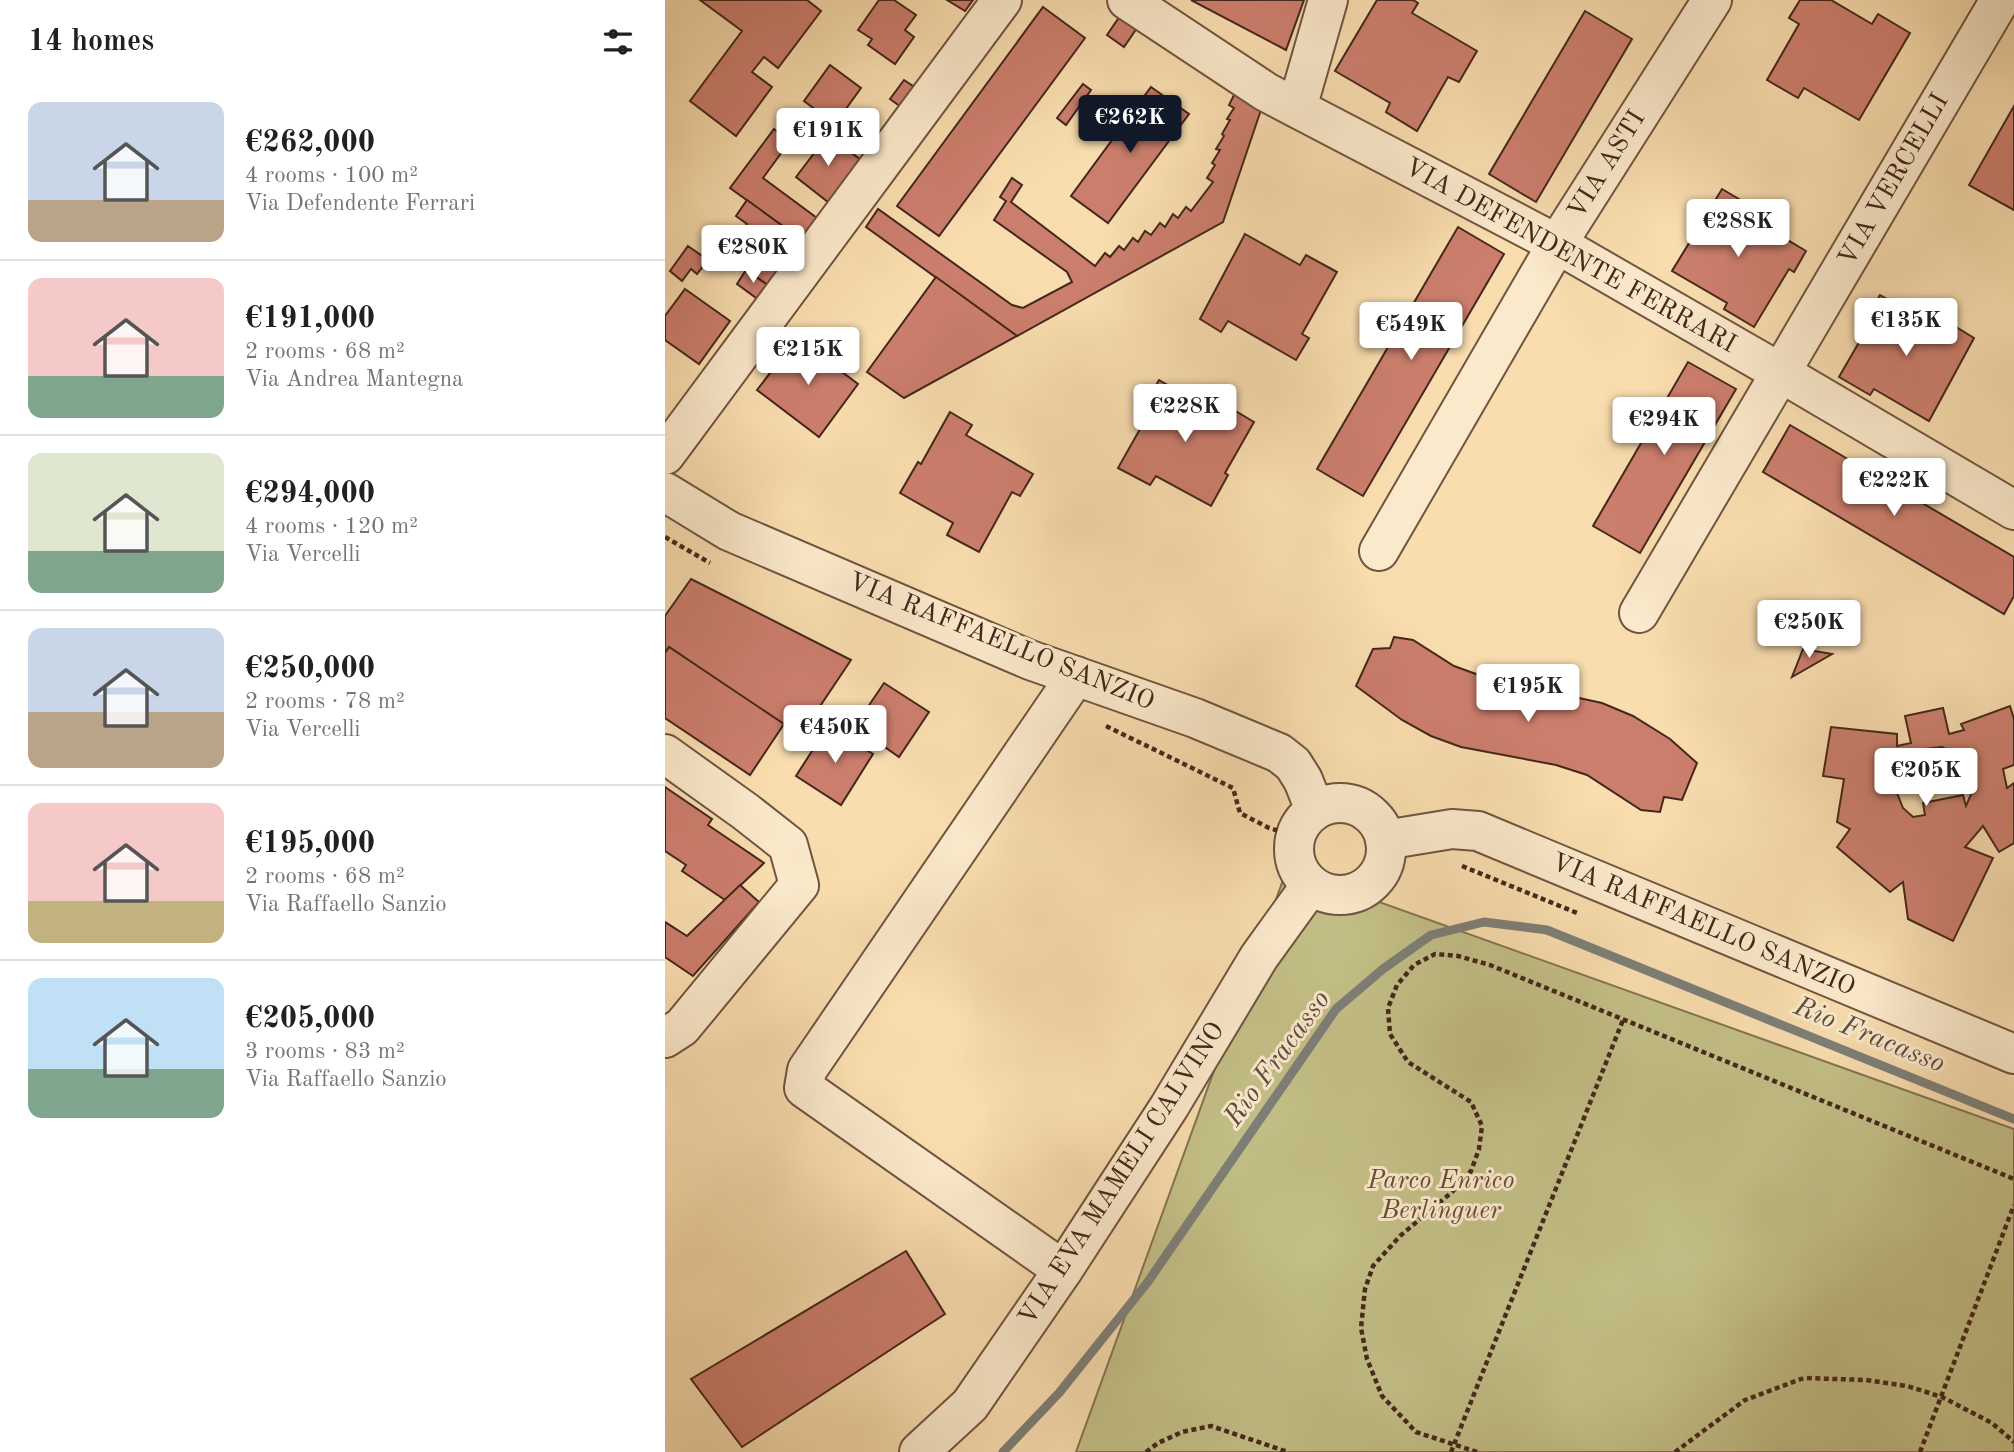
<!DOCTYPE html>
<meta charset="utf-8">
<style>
body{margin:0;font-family:"Old Standard TT",serif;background:#f2f2f2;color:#202124;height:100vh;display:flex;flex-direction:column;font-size:26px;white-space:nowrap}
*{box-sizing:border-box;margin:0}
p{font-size:23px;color:#757577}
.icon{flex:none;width:38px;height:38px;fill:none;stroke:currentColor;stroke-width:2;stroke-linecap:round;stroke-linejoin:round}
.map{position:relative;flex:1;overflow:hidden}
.side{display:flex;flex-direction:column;background:#fff;width:665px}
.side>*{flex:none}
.price{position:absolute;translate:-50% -60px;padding:0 16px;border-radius:7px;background:#fff;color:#222;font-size:23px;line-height:46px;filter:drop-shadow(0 2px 4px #0008)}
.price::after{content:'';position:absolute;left:50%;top:42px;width:21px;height:16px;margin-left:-10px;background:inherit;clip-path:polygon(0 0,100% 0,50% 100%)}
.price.on{background:#111827;color:#fff}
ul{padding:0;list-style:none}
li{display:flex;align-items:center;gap:21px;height:175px;padding:0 28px}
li+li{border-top:2px solid #e0e0e0}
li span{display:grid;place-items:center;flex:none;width:196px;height:140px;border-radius:14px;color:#555}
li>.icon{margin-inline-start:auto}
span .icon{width:84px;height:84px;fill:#fffc;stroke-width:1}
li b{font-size:30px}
h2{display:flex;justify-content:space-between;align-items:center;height:84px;padding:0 28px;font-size:30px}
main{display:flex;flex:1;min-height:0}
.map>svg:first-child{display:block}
.green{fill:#c3bf87;stroke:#847351;stroke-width:2}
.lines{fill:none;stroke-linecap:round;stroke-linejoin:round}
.stream{stroke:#7d7f78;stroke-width:9}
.building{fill:#cc7e6d;stroke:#44271b;stroke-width:2;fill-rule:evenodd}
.minor-casing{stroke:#715440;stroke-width:42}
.path{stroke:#44271b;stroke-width:4.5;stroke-dasharray:5 3.5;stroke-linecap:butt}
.minor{stroke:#fbe9cb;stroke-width:38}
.labels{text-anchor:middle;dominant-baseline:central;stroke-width:6;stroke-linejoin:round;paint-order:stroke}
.street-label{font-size:26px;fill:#44271b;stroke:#fbe9cb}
.park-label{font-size:26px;font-style:italic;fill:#644d36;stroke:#fbe9cb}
.water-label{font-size:28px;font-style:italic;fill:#5c4c42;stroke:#fbe9cb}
</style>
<main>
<section class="side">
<h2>14 homes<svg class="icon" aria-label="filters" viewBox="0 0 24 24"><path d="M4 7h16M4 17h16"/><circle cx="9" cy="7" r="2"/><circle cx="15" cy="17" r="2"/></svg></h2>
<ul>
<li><span style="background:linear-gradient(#c9d6e8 70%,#b9a48a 0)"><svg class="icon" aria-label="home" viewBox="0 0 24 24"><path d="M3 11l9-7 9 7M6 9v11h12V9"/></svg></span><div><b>€262,000</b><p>4 rooms · 100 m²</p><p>Via Defendente Ferrari</p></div></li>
<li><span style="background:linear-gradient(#f6c9c9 70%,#7fa58c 0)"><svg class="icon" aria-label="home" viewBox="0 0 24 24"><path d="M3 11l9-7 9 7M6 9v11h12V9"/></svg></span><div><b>€191,000</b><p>2 rooms · 68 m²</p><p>Via Andrea Mantegna</p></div></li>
<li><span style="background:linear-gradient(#dfe7d0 70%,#7fa58c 0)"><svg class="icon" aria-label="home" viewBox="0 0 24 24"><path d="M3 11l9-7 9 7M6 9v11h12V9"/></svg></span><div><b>€294,000</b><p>4 rooms · 120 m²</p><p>Via Vercelli</p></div></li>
<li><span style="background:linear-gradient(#c9d6e8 60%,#b9a48a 0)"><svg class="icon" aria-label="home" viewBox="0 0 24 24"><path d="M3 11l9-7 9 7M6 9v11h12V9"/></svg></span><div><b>€250,000</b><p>2 rooms · 78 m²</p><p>Via Vercelli</p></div></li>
<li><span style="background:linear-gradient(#f6c9c9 70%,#c2b280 0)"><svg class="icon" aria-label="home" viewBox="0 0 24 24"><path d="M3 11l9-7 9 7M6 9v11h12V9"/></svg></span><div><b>€195,000</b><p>2 rooms · 68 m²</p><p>Via Raffaello Sanzio</p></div></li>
<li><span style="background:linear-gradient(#bfe0f5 65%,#7fa58c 0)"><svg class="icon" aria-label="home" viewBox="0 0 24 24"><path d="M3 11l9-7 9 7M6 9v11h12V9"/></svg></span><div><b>€205,000</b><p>3 rooms · 83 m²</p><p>Via Raffaello Sanzio</p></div></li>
</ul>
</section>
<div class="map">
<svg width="1349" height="1452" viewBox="0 0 1349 1452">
<rect width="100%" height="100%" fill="#f9ddaf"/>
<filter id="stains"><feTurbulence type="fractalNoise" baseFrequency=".00286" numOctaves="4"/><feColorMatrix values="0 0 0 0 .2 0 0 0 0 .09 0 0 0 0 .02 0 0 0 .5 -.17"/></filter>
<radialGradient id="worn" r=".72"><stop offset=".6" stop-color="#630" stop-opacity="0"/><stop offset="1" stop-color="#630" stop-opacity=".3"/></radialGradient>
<path class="green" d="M622 869 1349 1129V1452H411Z"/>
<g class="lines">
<path class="stream" d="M338 1452 394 1393 482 1283 671 1009 718 969 766 935 819 922 882 930 1349 1119"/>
</g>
<g class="building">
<path d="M35 0H142L156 11 113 68 99 57 87 72 107 87 71 136 25 101 77 31Z"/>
<path d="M214 0H229L251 15 240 30 249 37 230 64 203 45 207 39 193 30Z"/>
<path d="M282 0H308L300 11Z"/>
<path d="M526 0H639L621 50Z"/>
<path d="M712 0H748L753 3 747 13 812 51 794 82 783 77 752 131 721 112 725 103 670 71Z"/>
<path d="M1135 0H1166L1207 24 1213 14 1245 33 1194 120 1139 88 1133 98 1102 80 1134 24 1124 18Z"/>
<path d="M378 7 420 38 274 236 232 206Z"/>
<path d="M920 11 967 39 871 202 824 174Z"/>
<path d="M455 16 472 28 459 47 442 35Z"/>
<path d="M165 65 196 88 170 124 139 101Z"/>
<path d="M239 80 251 88 236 107 225 99Z"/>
<path d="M418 84 426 90 401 125 392 118Z"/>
<path d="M486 87 524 114 443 223 406 196Z"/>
<path d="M572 89 598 104 558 222 352 336 201 227 213 209 347 305 358 308 407 282 402 272 329 220 341 201 335 197 347 178 357 185 346 202 430 266 440 253 445 257 454 246 459 250 468 238 473 242 480 231 486 235 495 223 500 227 508 214 513 218 521 207 526 211 548 182 542 178 550 165 547 163 555 150 551 149 559 136 557 134 565 120 562 119 569 108 564 105Z"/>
<path d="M1349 106V210L1304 185Z"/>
<path d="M109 129 125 141 98 178 152 218 137 240 65 188Z"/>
<path d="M163 135 196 160 163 202 131 177Z"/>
<path d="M1057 189 1079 202 1074 211 1141 251 1129 272 1124 269 1089 327 1059 309 1062 303 1007 271Z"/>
<path d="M82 200 137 240 104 286 59 254 82 224 71 216Z"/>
<path d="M793 227 839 254 698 496 652 469Z"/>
<path d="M580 234 635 265 641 255 672 272 637 334 644 338 631 360 563 321 556 332 535 319Z"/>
<path d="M23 246 43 260 32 274 26 269 17 281 5 271Z"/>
<path d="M81 270 104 286 94 300 72 284Z"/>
<path d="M271 277 352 336 239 398 202 372Z"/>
<path d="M20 289 65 321 34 364 0 340V316Z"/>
<path d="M1215 295 1283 333 1288 325 1309 338 1264 421 1209 389 1205 395 1174 377 1208 318 1203 315Z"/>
<path d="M132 338 193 384 154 437 92 390Z"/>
<path d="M1023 362 1071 389 975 553 928 526Z"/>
<path d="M494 380 562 419 567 409 589 422 560 473 563 475 546 506 491 476 485 485 453 468 488 406 481 402Z"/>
<path d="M285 412 307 425 301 435 368 474 355 496 347 492 314 552 282 535 288 523 235 493 253 462 256 464Z"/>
<path d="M1125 425 1349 557V596L1339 614 1098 472Z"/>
<path d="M26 579 186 660 135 736 4 647 0 653V616Z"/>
<path d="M729 637 748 640 789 666 822 678 937 703 968 716 1005 739 1032 763 1017 800 999 797 995 812 976 810 922 775 891 765 796 747 766 736 737 720 691 686 708 649 725 648Z"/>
<path d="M4 647 119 724 85 775 0 718V653Z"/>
<path d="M1138 649 1167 654 1127 677Z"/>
<path d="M219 683 264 712 234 757 190 726Z"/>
<path d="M1345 706 1349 719V765L1338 769 1342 788 1349 783V843L1334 852 1318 826 1300 847 1328 858 1288 941 1243 919 1238 882 1225 892 1172 847 1185 829 1172 822 1179 779 1158 776 1166 727 1232 734V746L1246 743 1240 716 1278 708 1284 734 1299 730 1296 724ZM1277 747 1288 753 1300 763 1306 777 1307 792 1301 806 1298 795 1258 803 1260 815 1248 817 1238 808 1232 793V778L1239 764 1248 754 1260 749Z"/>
<path d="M163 726 208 754 176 805 131 776Z"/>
<path d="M0 787 47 819 43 825 99 863 60 900 17 871 21 865 0 851Z"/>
<path d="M75 885 94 902 28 976 0 957V922L22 936Z"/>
<path d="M241 1251 280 1314 77 1447 26 1379Z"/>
</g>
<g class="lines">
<g class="minor-casing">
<g id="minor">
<path d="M462 0 601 92 892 244 1116 373 1349 510"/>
<path d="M632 108 663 0"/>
<path d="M0 455 337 0"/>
<path d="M0 492 64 531 365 660 530 718 614 753 628 764 638 780 650 810"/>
<path d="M714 551 892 244 1047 0"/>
<path d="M974 613 1335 0"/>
<path d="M0 754 81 812 123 845 134 885 17 1027 0 1038"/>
<circle cx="675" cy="849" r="46"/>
<path d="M720 840 787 829 813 831 1349 1054"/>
<path d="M398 1270 139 1088 142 1070 411 676"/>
<path d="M254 1452 305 1405 398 1270 504 1107 594 957 646 885"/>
</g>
</g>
<g class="path">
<path d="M0 537 45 563"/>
<path d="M441 726 568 788 575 813 604 828 628 835"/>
<path d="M797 866 912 913"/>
<path d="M481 1452 493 1443 517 1432 546 1426 623 1452"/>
<path d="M786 1452 958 1020"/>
<path d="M812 1452 751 1432 717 1396 702 1359 696 1328 700 1289 708 1266 735 1236 787 1192 806 1171 814 1149 817 1126 806 1102 743 1062 725 1034 723 1008 732 985 749 965 770 954 793 956 825 965 1349 1179"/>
<path d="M1010 1452 1080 1400 1139 1378 1201 1380 1242 1386 1277 1397 1327 1423 1349 1442"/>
<path d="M1255 1452 1349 1205"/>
</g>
<use href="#minor" class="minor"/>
</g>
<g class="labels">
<g class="street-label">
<text transform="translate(942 165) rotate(-58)">VIA ASTI</text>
<text transform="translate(1229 180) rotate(-60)">VIA VERCELLI</text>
<text transform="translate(905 256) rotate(29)">VIA DEFENDENTE FERRARI</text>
<text transform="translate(336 642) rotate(22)">VIA RAFFAELLO SANZIO</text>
<text transform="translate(1038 925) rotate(23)">VIA RAFFAELLO SANZIO</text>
<text transform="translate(457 1174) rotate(-57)">VIA EVA MAMELI CALVINO</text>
</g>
<g class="park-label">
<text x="776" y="1181">Parco Enrico<tspan x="776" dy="30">Berlinguer</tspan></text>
</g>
<g class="water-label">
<text transform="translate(1204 1036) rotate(22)">Rio Fracasso</text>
<text transform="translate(613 1059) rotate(-54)">Rio Fracasso</text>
</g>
</g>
<rect width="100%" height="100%" filter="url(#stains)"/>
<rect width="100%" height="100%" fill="url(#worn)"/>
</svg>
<b class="price on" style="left:465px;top:155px">€262K</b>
<b class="price" style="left:163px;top:168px">€191K</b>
<b class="price" style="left:1073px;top:259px">€288K</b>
<b class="price" style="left:88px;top:285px">€280K</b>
<b class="price" style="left:1241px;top:358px">€135K</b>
<b class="price" style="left:746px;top:362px">€549K</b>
<b class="price" style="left:143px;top:387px">€215K</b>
<b class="price" style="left:520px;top:444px">€228K</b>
<b class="price" style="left:999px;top:457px">€294K</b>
<b class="price" style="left:1229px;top:518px">€222K</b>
<b class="price" style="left:1144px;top:660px">€250K</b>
<b class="price" style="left:863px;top:724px">€195K</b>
<b class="price" style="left:170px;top:765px">€450K</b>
<b class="price" style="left:1261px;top:808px">€205K</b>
</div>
</main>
